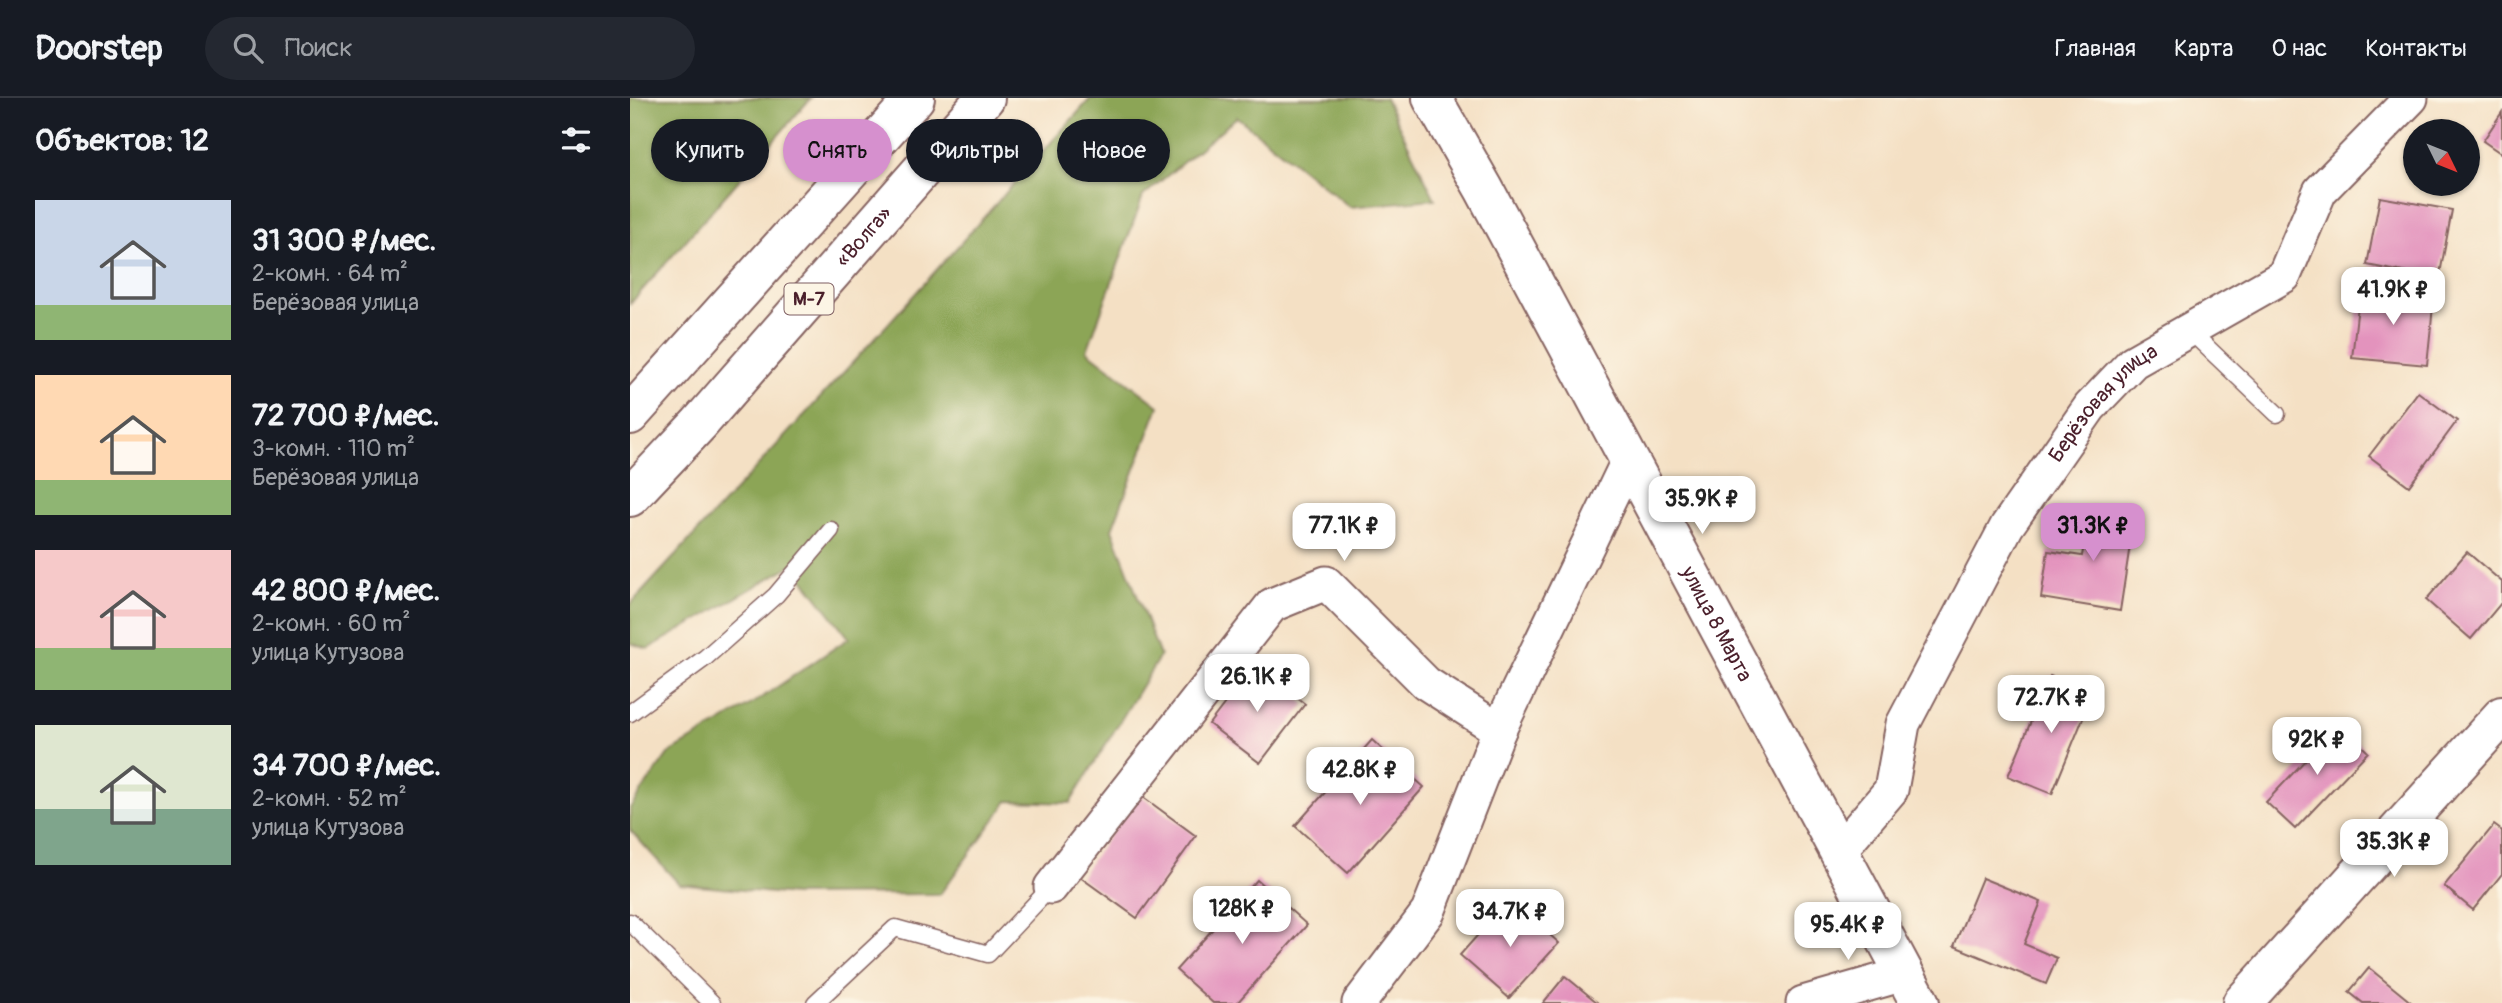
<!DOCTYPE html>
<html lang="ru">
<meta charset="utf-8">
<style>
body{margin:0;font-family:Pangolin,sans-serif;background:#242831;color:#f1f3f6;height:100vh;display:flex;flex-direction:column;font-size:26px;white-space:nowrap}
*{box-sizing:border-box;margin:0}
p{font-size:23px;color:#9ea1a6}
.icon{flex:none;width:38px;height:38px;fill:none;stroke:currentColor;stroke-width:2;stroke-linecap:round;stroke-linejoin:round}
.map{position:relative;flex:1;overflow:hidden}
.panel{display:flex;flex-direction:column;background:#171b24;width:630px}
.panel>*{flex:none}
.banner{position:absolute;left:21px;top:21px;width:665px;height:63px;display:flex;gap:14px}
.needle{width:46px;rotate:133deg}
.controls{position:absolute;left:1773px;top:21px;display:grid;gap:14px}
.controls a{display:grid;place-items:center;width:77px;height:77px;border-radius:50%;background:#171b24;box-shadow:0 2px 5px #0004;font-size:35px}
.price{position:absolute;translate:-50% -60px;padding:0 16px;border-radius:14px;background:#fff;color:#222;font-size:23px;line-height:46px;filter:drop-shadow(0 2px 4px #0008)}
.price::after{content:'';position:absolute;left:50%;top:42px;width:21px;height:16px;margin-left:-10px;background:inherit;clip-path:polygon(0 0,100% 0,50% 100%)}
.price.active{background:#d690ce;color:#111}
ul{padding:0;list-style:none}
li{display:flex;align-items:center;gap:21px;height:175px;padding:0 35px}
li span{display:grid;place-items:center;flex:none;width:196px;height:140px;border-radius:0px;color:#555}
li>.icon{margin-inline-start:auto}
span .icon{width:84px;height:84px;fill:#fffc;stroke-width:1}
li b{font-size:30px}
h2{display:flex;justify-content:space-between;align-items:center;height:84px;padding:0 35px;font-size:30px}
.tag{padding:0 24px;border-radius:32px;background:#171b24;box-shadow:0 2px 5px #0004;font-size:24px;line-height:63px}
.tag.active{background:#d690ce;color:#111}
header{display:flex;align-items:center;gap:42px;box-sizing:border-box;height:98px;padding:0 35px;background:#171b24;border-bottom:2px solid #363941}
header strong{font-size:33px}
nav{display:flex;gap:38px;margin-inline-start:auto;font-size:24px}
.search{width:490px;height:63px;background:#242831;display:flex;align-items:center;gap:18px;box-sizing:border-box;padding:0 24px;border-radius:38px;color:#9ea1a6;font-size:26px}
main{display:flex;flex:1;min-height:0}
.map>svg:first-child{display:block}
.forest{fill:#8ca556;stroke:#6b6240;stroke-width:2}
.building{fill:#e393bd}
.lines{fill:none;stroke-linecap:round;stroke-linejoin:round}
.lane-casing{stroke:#866361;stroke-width:19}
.street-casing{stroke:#866361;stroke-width:37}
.secondary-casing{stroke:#866361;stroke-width:42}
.highway-casing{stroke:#866361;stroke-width:42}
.lane{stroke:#fff;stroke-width:16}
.street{stroke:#fff;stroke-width:33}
.secondary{stroke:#fff;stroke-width:38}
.highway{stroke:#fff;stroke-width:38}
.labels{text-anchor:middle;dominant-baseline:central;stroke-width:6;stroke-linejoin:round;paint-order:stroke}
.shield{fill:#fcf5e5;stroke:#7f5f63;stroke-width:2}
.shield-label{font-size:19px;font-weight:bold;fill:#4a1f2b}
.street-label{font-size:21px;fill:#4a1f2b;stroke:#fcf5e5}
</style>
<header>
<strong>Doorstep</strong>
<div class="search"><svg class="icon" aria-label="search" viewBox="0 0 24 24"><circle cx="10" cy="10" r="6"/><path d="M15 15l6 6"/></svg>Поиск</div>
<nav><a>Главная</a><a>Карта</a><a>О нас</a><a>Контакты</a></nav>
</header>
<main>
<section class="panel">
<h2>Объектов: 12<svg class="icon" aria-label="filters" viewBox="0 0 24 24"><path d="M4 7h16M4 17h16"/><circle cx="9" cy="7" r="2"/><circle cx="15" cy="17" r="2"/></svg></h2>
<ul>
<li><span style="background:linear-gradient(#c9d6e8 75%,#8fb573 0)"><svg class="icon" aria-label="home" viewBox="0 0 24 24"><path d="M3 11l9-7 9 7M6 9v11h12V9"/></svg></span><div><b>31 300 ₽/мес.</b><p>2-комн. · 64 m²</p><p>Берёзовая улица</p></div></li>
<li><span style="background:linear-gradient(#ffd9b3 75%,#8fb573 0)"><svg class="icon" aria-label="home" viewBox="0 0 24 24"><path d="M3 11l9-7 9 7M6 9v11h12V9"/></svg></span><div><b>72 700 ₽/мес.</b><p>3-комн. · 110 m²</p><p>Берёзовая улица</p></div></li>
<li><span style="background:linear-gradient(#f6c9c9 70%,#8fb573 0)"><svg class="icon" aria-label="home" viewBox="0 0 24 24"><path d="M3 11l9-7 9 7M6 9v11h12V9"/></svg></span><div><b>42 800 ₽/мес.</b><p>2-комн. · 60 m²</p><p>улица Кутузова</p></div></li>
<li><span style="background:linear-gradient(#dfe7d0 60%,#7fa58c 0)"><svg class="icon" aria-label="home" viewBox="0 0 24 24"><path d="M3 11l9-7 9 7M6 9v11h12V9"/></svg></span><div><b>34 700 ₽/мес.</b><p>2-комн. · 52 m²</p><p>улица Кутузова</p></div></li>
</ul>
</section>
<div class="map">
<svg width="1872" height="905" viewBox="0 0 1872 905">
<rect width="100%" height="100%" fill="#fcf5e5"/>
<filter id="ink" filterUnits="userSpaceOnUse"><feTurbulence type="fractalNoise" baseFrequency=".0143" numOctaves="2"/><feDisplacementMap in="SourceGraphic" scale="14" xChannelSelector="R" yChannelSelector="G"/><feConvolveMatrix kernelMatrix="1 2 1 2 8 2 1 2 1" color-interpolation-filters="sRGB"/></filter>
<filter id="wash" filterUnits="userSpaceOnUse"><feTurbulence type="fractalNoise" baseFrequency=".00686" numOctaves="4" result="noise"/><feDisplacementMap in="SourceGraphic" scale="28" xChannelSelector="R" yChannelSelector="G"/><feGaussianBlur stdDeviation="1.57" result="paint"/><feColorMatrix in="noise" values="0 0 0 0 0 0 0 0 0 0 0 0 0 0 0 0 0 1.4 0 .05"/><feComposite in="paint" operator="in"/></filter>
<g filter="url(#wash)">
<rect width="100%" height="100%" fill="#f4e0c4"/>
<g class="forest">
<path d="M0 0H181L0 206Z"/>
<path d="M461 0H755L805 101 720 109 607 19 513 98 457 253 529 308 482 431 530 558 440 705 378 703 310 796 164 797 49 786 0 732V710L38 656 128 602 219 540 162 467 18 551 0 545V507L257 227Z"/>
</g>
<g id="blocks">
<g class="building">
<path d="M1872 14V56L1853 43Z"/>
<path d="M1750 99 1822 112 1809 181 1737 167Z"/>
<path d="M1730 190 1804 198 1797 267 1722 260Z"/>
<path d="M1788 294 1827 323 1779 388 1739 358Z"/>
<path d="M1461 407 1505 414 1490 513 1411 500 1418 453 1452 458Z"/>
<path d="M1837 454 1872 484V504L1841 541 1796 502Z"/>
<path d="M624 567 675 606 630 665 579 626Z"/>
<path d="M1420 578 1463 596 1422 696 1378 678Z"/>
<path d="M1709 626 1738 654 1665 731 1636 704Z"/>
<path d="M742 642 794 689 718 775 665 728Z"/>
<path d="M509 696 566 738 507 820 450 779Z"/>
<path d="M1864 727 1872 733V776L1843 812 1814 788Z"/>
<path d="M1352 780 1411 804 1394 846 1427 860 1416 886 1324 848Z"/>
<path d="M627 782 677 827 607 905H583L546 872Z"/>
<path d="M880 801 929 845 879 900 830 857Z"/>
<path d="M1739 870 1782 905H1733L1719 894Z"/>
<path d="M935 878 968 905H913Z"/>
</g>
</g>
</g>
<g filter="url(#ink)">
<use href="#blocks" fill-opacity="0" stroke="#866361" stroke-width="2"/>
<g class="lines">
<g class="lane-casing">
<g id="lane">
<path d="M1559 232 1647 316"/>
<path d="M0 615 75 560 146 497 201 432"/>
<path d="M0 824 82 905"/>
<path d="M185 905 265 830 358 856 421 789"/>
</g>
</g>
<g class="street-casing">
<g id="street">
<path id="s1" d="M1209 753 1261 692 1273 626 1377 428 1460 309 1503 264 1654 178 1690 93 1781 0"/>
<path d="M421 789 642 507 696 485 796 585 869 632 998 363"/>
<path d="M729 905 798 814 869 632"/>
<path d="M1173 905 1274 876"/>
</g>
</g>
<g class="secondary-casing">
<g id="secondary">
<path id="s2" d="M802 0 854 91 1290 905"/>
<path d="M1612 905 1872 618"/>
</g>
</g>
<g class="highway-casing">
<g id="highway">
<path d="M0 317 285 0"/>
<path id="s3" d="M0 399 69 326 355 0"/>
</g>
</g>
<use href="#lane" class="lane"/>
<use href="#street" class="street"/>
<use href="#secondary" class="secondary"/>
<use href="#highway" class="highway"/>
</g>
</g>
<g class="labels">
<rect class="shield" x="154.5" y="185.5" width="49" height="31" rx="5"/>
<g class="shield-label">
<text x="179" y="201">М-7</text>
</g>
<g class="street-label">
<text stroke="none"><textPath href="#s3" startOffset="350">«Волга»</textPath></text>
<text stroke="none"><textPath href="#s1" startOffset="528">Берёзовая улица</textPath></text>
<text stroke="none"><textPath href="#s2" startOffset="598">улица 8 Марта</textPath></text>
</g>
</g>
</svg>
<div class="controls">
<a><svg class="needle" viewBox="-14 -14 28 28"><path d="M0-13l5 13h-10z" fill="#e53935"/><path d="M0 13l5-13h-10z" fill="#9ea1a6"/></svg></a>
</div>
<b class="price" style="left:1763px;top:229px">41.9K ₽</b>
<b class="price" style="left:1072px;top:438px">35.9K ₽</b>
<b class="price" style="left:714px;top:465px">77.1K ₽</b>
<b class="price active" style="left:1463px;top:465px">31.3K ₽</b>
<b class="price" style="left:627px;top:616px">26.1K ₽</b>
<b class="price" style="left:1421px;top:637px">72.7K ₽</b>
<b class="price" style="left:1687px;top:679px">92K ₽</b>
<b class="price" style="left:730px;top:709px">42.8K ₽</b>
<b class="price" style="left:1764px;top:781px">35.3K ₽</b>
<b class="price" style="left:612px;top:848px">128K ₽</b>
<b class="price" style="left:880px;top:851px">34.7K ₽</b>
<b class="price" style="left:1218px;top:864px">95.4K ₽</b>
<div class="banner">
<a class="tag">Купить</a>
<a class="tag active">Снять</a>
<a class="tag">Фильтры</a>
<a class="tag">Новое</a>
</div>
</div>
</main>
